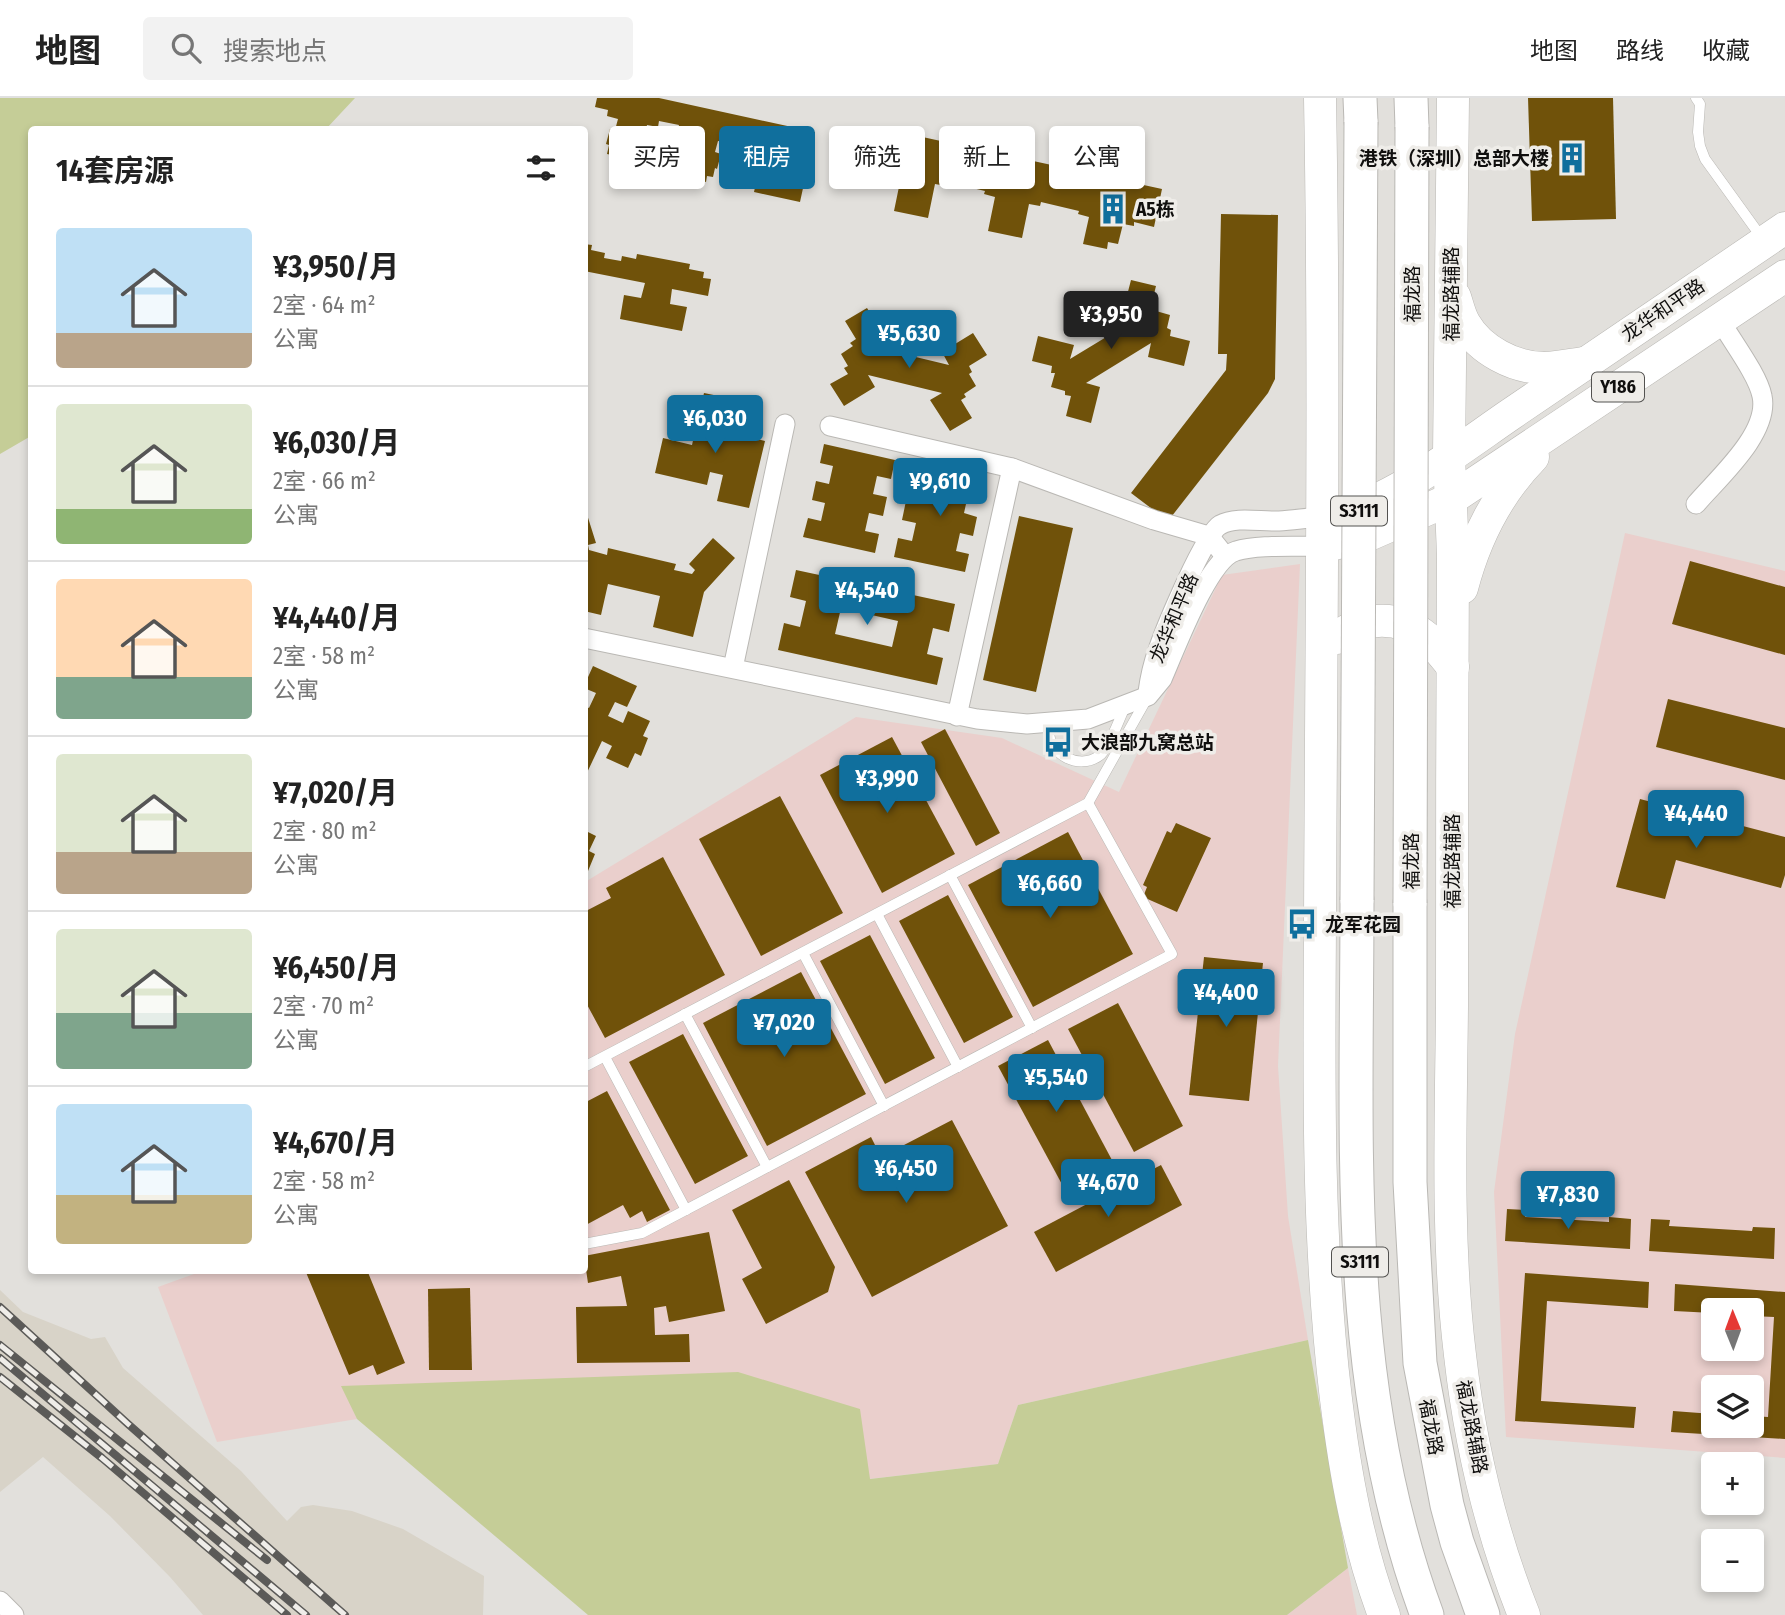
<!DOCTYPE html>
<html lang="zh">
<meta charset="utf-8">
<style>
body{margin:0;font-family:"Fira Sans Condensed","Noto Sans SC",sans-serif;background:#f2f2f2;color:#222;height:100vh;display:flex;flex-direction:column;font-size:26px;white-space:nowrap}
*{box-sizing:border-box;margin:0}
p{font-size:23px;color:#767676}
.icon{flex:none;width:38px;height:38px;fill:none;stroke:currentColor;stroke-width:2;stroke-linecap:round;stroke-linejoin:round}
.map{position:relative;flex:1;overflow:hidden}
.drawer{position:absolute;left:28px;top:28px;width:560px;height:1148px;display:flex;flex-direction:column;background:#fff;border-radius:7px;box-shadow:0 4px 10px #0003}
.drawer>*{flex:none}
.hud{position:absolute;left:609px;top:28px;width:665px;height:63px;display:flex;gap:14px}
.needle{width:46px;rotate:359deg}
.buttons{position:absolute;left:1701px;top:1200px;display:grid;gap:14px}
.buttons a{display:grid;place-items:center;width:63px;height:63px;border-radius:7px;background:#fff;box-shadow:0 4px 10px #0003;font-size:35px}
.price{position:absolute;translate:-50% -60px;padding:0 16px;border-radius:7px;background:#106f9d;color:#fff;font-size:23px;line-height:46px;filter:drop-shadow(0 2px 4px #0008)}
.price::after{content:'';position:absolute;left:50%;top:42px;width:21px;height:16px;margin-left:-10px;background:inherit;clip-path:polygon(0 0,100% 0,50% 100%)}
.price.on{background:#222;color:#fff}
ul{padding:0;list-style:none}
li{display:flex;align-items:center;gap:21px;height:175px;padding:0 28px}
li+li{border-top:2px solid #e0e0e0}
li span{display:grid;place-items:center;flex:none;width:196px;height:140px;border-radius:7px;color:#555}
li>.icon{margin-inline-start:auto}
span .icon{width:84px;height:84px;fill:#fffc;stroke-width:1}
li b{font-size:30px}
h2{display:flex;justify-content:space-between;align-items:center;height:84px;padding:0 28px;font-size:30px}
.pill{padding:0 24px;border-radius:7px;background:#fff;box-shadow:0 4px 10px #0003;font-size:24px;line-height:63px}
.pill.on{background:#106f9d;color:#fff}
header{display:flex;align-items:center;gap:42px;box-sizing:border-box;height:98px;padding:0 35px;background:#fff;border-bottom:2px solid #e0e0e0}
header strong{font-size:33px}
nav{display:flex;gap:38px;margin-inline-start:auto;font-size:24px}
.search{width:490px;height:63px;background:#f2f2f2;display:flex;align-items:center;gap:18px;box-sizing:border-box;padding:0 24px;border-radius:7px;color:#767676;font-size:26px}
.map>svg:first-child{display:block}
.built{fill:#d8d3c8}
.industrial{fill:#eacfcc;fill-rule:evenodd}
.green{fill:#c5cd97}
.building{fill:#70520a;fill-rule:evenodd}
.lines{fill:none;stroke-linecap:round;stroke-linejoin:round}
.service-casing{stroke:#bab8b4;stroke-width:11}
.minor-casing{stroke:#bab8b4;stroke-width:21}
.primary-casing{stroke:#bab8b4;stroke-width:33}
.trunk-casing{stroke:#bab8b4;stroke-width:35}
.service{stroke:#fff;stroke-width:10}
.minor{stroke:#fff;stroke-width:19}
.primary{stroke:#fff;stroke-width:32}
.trunk{stroke:#fff;stroke-width:33}
.rail-casing{stroke:#5b5a58;stroke-width:8}
.rail{stroke:#efede9;stroke-width:5;stroke-dasharray:16;stroke-linecap:butt}
.trunk-bridge-casing{stroke:#bab8b4;stroke-width:35;stroke-linecap:butt}
.trunk-bridge{stroke:#fff;stroke-width:33}
.labels{text-anchor:middle;dominant-baseline:central;stroke-width:7;stroke-linejoin:round;paint-order:stroke}
.shield{fill:#efede9;stroke:#535250;stroke-width:2}
.shield-label{font-size:18px;font-weight:bold;fill:#100f0e}
.poi-label{font-size:19px;font-weight:bold;fill:#100f0e;stroke:#efede9;text-anchor:start}
.street-label{font-size:19px;fill:#100f0e;stroke:#efede9}
</style>
<header>
<strong>地图</strong>
<div class="search"><svg class="icon" aria-label="search" viewBox="0 0 24 24"><circle cx="10" cy="10" r="6"/><path d="M15 15l6 6"/></svg>搜索地点</div>
<nav><a>地图</a><a>路线</a><a>收藏</a></nav>
</header>
<div class="map">
<svg width="1785" height="1517" viewBox="0 0 1785 1517">
<rect width="100%" height="100%" fill="#e2e0dc"/>
<path class="built" d="M0 1192 23 1214 91 1241 105 1239 123 1270 241 1373 287 1423 301 1409 313 1407 352 1413 403 1431 484 1478 483 1517H203L170 1479 110 1418 43 1359 0 1394Z"/>
<g class="industrial">
<path d="M1625 435 1785 473V1360L1506 1339 1494 1094 1515 936ZM1713 1213H1752V1251H1713ZM1713 1290H1752V1328H1713Z"/>
<path d="M1300 466 1278 968 1288 1118 1308 1242 1018 1307 998 1366 869 1381 342 1288 357 1321 217 1344 158 1189 205 1172H584L585 784 856 619 1002 640 1119 694 1222 477Z"/>
<path d="M1348 1470 1357 1517H1287Z"/>
</g>
<g class="green">
<path d="M0 0H355L326 31 32 32 31 338 0 356Z"/>
<path d="M1308 1242 1348 1470 1287 1517H588L357 1321 341 1288 738 1274 860 1311 870 1381 998 1366 1018 1307Z"/>
</g>
<g class="building">
<path d="M597 0H659L815 34 808 70 796 68 794 78 805 81 800 104 754 94 763 52 752 50 753 43 730 38 729 45 718 43 715 54 721 56 717 71 715 70 713 79 707 78 706 84 682 78 683 73 676 71 682 47 686 48 688 36 677 34 679 27 659 23 658 29 647 27 645 39 650 40 647 55H644L642 64 636 63 635 68 611 63 612 57 607 56 609 47 606 46 610 31 615 32 618 21 607 18 608 12 595 9Z"/>
<path d="M1528 0H1613L1616 121 1532 123Z"/>
<path d="M881 30 1162 91 1154 129 1134 124V128L1123 126 1118 146 1108 144 1107 151 1083 146 1089 119 1078 116 1079 113 1041 104 1040 108 1029 106 1022 140 988 133 995 99 984 96 985 93 947 84 946 88 935 86 928 120 894 113 901 79 891 76 892 72 872 68Z"/>
<path d="M1221 116 1278 117 1275 281 1268 295 1168 423 1131 395 1226 272 1227 256H1218Z"/>
<path d="M584 146 592 147 591 152 605 155 604 160 621 163 622 158 636 161 637 156 690 166 689 171 704 174 703 180 711 181 708 198 672 191 670 206 687 209 682 233 620 221 624 197 641 200 645 185 584 173Z"/>
<path d="M1131 182 1156 188 1151 208 1157 209 1156 213 1170 217 1167 230 1171 232 1170 238 1190 243 1184 268 1148 259 1151 245 1086 285 1100 289 1091 325 1066 318 1071 298 1065 297V293L1051 289 1055 275H1051L1052 268 1032 263 1038 238 1074 247 1070 261 1136 221 1122 217Z"/>
<path d="M867 210 887 242 874 249 949 267 942 254 973 235 987 257 969 268 972 274 969 276 976 288 964 296 966 299 961 302 972 320 950 333 930 302 942 295 868 277 875 289 844 308 830 286 848 276 844 270 848 268 841 256 853 248 850 245 856 241 845 223Z"/>
<path d="M704 295 733 301 724 340 732 342 733 335 765 343 749 410 717 403 723 377 710 374 707 387 655 375 663 340 692 347Z"/>
<path d="M824 346 895 362 891 381 877 378 873 396 887 399 883 418 869 415 865 433 879 436 875 455 803 439 808 420 821 423 825 405 812 402 816 383 829 386 833 368 820 365Z"/>
<path d="M915 366 986 382 982 401 968 397 964 415 977 419 973 438 960 435 956 453 969 456 965 474 894 459 898 440 912 443 916 425 902 422 906 403 920 406 924 388 910 385Z"/>
<path d="M584 407 596 445 588 447 589 452 607 457 608 450 676 466 674 472 692 476 695 472 689 466 713 440 735 460 704 494 693 539 653 529 660 498 608 486 601 517 584 513Z"/>
<path d="M1019 418 1073 430 1036 594 983 582Z"/>
<path d="M1690 463 1785 489V557L1672 526Z"/>
<path d="M796 472 955 506 949 534 933 530 927 556 943 560 937 587 778 552 784 525 800 529 806 503 790 499ZM841 510 898 523 892 549 835 536Z"/>
<path d="M593 568 637 588 627 609 615 604 608 618 623 625 628 613 650 623 643 638 648 640 641 658 635 655 628 670 606 660 612 648 602 643 584 681V608L589 610 596 595 584 590V588Z"/>
<path d="M1668 601 1785 630V682L1656 649Z"/>
<path d="M945 631 1000 735 976 748 921 644Z"/>
<path d="M892 639 955 756 882 795 820 677Z"/>
<path d="M780 698 843 815 761 858 699 741Z"/>
<path d="M1640 701 1785 739V777L1781 790 1676 762 1665 801 1616 789Z"/>
<path d="M1176 725 1211 740 1177 814 1143 799 1147 789 1143 787 1167 733 1171 735Z"/>
<path d="M584 732 596 738 589 753 595 756 588 773 584 771Z"/>
<path d="M1068 734 1133 856 1033 909 968 787Z"/>
<path d="M663 759 725 877 605 940 584 901V814L611 800 606 790Z"/>
<path d="M948 797 1013 919 964 945 899 823Z"/>
<path d="M870 837 935 960 885 986 820 863Z"/>
<path d="M1204 859 1263 865 1249 1003 1189 997Z"/>
<path d="M801 874 866 996 767 1048 703 925Z"/>
<path d="M1118 905 1183 1028 1134 1054 1068 931Z"/>
<path d="M683 936 748 1058 695 1086 629 964Z"/>
<path d="M1048 942 1113 1064 1064 1090 998 968Z"/>
<path d="M607 993 670 1112 647 1124 642 1113 630 1120 623 1107 584 1128V1005Z"/>
<path d="M952 1022 1008 1128 872 1199 805 1074 871 1039 881 1059Z"/>
<path d="M1161 1067 1182 1107 1056 1174 1034 1134Z"/>
<path d="M789 1082 835 1169 828 1194 766 1226 742 1181 762 1170 732 1112Z"/>
<path d="M1507 1111 1526 1112 1525 1119 1609 1124V1119L1631 1121 1630 1151 1505 1143Z"/>
<path d="M1651 1121 1670 1122 1669 1128 1752 1133 1753 1129 1775 1130 1774 1161 1649 1153Z"/>
<path d="M709 1134 725 1213 669 1224 666 1208 654 1210 655 1237 689 1236 690 1264 577 1265 576 1209 627 1208 621 1178 588 1185 584 1158Z"/>
<path d="M305 1172H367L405 1265 377 1277 373 1267 349 1277Z"/>
<path d="M1525 1175 1649 1184 1648 1210 1547 1203 1541 1303 1636 1309 1634 1330 1515 1323Z"/>
<path d="M1675 1186 1785 1194V1341L1671 1334 1673 1313 1713 1316V1328H1752V1318L1768 1319 1774 1219 1752 1218V1213H1713V1215L1674 1213Z"/>
<path d="M470 1190 472 1272H429L428 1191Z"/>
</g>
<g class="lines">
<g class="service-casing">
<g id="service">
<path d="M1696 0 1700 6 1698 34 1700 48 1705 61 1762 140"/>
<path d="M1056 625 1049 633C1049 657 1079 672 1099 658 1109 651 1119 621 1125 609"/>
<path d="M950 777 1032 930"/>
<path d="M877 816 958 969"/>
<path d="M803 855 884 1008"/>
<path d="M685 916 767 1069"/>
<path d="M605 959 686 1112"/>
<path d="M584 969 1088 705 1146 602"/>
<path d="M584 1146 642 1135 1172 856 1088 705"/>
</g>
</g>
<g class="minor-casing">
<g id="minor">
<path d="M830 328 1012 370 1154 422 1209 438 1225 458"/>
<path d="M1696 406C1718 380 1770 335 1762 298 1758 277 1731 242 1720 222"/>
<path d="M584 540 977 621 1027 626 1088 621 1148 598 1162 581C1175 552 1208 461 1236 453 1258 446 1298 449 1322 448"/>
<path d="M733 570 785 326"/>
<path d="M1148 594C1150 579 1153 566 1158 552 1165 531 1205 435 1220 427 1236 418 1261 424 1279 423 1293 422 1308 420 1322 419"/>
<path d="M957 618 1012 370"/>
<path d="M0 1503 14 1517"/>
</g>
</g>
<g class="primary-casing">
<g id="primary">
<path d="M1320 0C1325 276 1321 551 1320 827 1319 985 1317 1144 1336 1301 1345 1374 1358 1448 1384 1517"/>
<path d="M1453 0 1449 358 1453 457C1452 607 1452 758 1452 908 1451 1024 1446 1142 1460 1257 1470 1346 1491 1434 1524 1517"/>
<path d="M1455 199C1458 208 1460 218 1465 226 1480 252 1514 270 1544 270 1557 270 1570 267 1583 265"/>
<path d="M1336 416C1391 405 1464 348 1511 316 1602 254 1694 192 1785 130"/>
<path d="M1334 446 1371 436 1451 401 1785 178"/>
<path d="M1462 490C1475 440 1497 396 1533 359"/>
<path d="M1337 540C1364 517 1400 517 1427 540 1437 548 1445 560 1453 569"/>
</g>
</g>
<g class="trunk-casing">
<g id="trunk">
<path d="M1360 0 1361 24"/>
<path d="M1411 0 1412 29"/>
<path d="M1357 802C1357 1043 1342 1288 1427 1517"/>
<path d="M1410 805V1084L1420 1265 1447 1407 1457 1444 1483 1517"/>
</g>
</g>
<use href="#service" class="service"/>
<use href="#minor" class="minor"/>
<use href="#primary" class="primary"/>
<use href="#trunk" class="trunk"/>
<g class="rail-casing">
<g id="rail">
<path d="M0 1209 128 1326 345 1517"/>
<path d="M0 1247 267 1462"/>
<path d="M0 1260 306 1517"/>
<path d="M0 1279 102 1360 287 1517"/>
</g>
</g>
<use href="#rail" class="rail"/>
<g class="trunk-bridge-casing">
<g id="trunk-bridge">
<path d="M1357 802 1361 24"/>
<path d="M1410 805 1412 29"/>
</g>
</g>
<use href="#trunk-bridge" class="trunk-bridge"/>
</g>
<defs>
<g id="building-bare" transform="scale(2.415)"><path d="M-4-6H4V6H1V3H-1V6H-4ZM-2.5-4.3h1.7v1.8h-1.7ZM.8-4.3h1.7v1.8H.8ZM-2.5-1h1.7V.8h-1.7ZM.8-1h1.7V.8H.8Z" fill="#106f9d" stroke="#efede9" stroke-width="2.5" paint-order="stroke"/></g>
<g id="bus-bare" transform="scale(2.415)"><path d="M-5-6H5V4H4V6H2V4H-2V6H-4V4H-5ZM-3.5-4V0h7V-4ZM-3.5 1.2v1.5H-2V1.2ZM2 1.2v1.5H3.5V1.2Z" fill="#106f9d" stroke="#efede9" stroke-width="2.5" paint-order="stroke"/></g>
</defs>
<g fill-rule="evenodd">
<use href="#building-bare" x="1572" y="60"/>
<use href="#building-bare" x="1113" y="111"/>
<use href="#bus-bare" x="1058" y="644"/>
<use href="#bus-bare" x="1302" y="826"/>
</g>
<g class="labels">
<g class="shield">
<rect x="1592" y="274.5" width="52" height="29" rx="5"/>
<rect x="1331" y="398.5" width="56" height="29" rx="5"/>
<rect x="1332" y="1149.5" width="56" height="29" rx="5"/>
</g>
<g class="shield-label">
<text x="1618" y="289">Y186</text>
<text x="1359" y="413">S3111</text>
<text x="1360" y="1164">S3111</text>
</g>
<g class="poi-label">
<text x="1549" y="60" text-anchor="end">港铁（深圳）总部大楼</text>
<text x="1136" y="111">A5栋</text>
<text x="1081" y="644">大浪部九窝总站</text>
<text x="1325" y="826">龙军花园</text>
</g>
<g class="street-label">
<text transform="translate(1412 196) rotate(-90)">福龙路</text>
<text transform="translate(1451 196) rotate(-90)">福龙路辅路</text>
<text transform="translate(1663 212) rotate(-34)">龙华和平路</text>
<text transform="translate(1174 520) rotate(-67)">龙华和平路</text>
<text transform="translate(1411 763) rotate(-90)">福龙路</text>
<text transform="translate(1452 763) rotate(-90)">福龙路辅路</text>
<text transform="translate(1431 1329) rotate(79)">福龙路</text>
<text transform="translate(1472 1329) rotate(79)">福龙路辅路</text>
</g>
</g>
</svg>
<div class="buttons">
<a><svg class="needle" viewBox="-14 -14 28 28"><path d="M0-13l5 13h-10z" fill="#e53935"/><path d="M0 13l5-13h-10z" fill="#767676"/></svg></a>
<a><svg class="icon" aria-label="layers" viewBox="0 0 24 24"><path d="M12 4l9 5-9 5-9-5zM3 14l9 5 9-5"/></svg></a>
<a>+</a>
<a>−</a>
</div>
<b class="price on" style="left:1111px;top:253px">¥3,950</b>
<b class="price" style="left:909px;top:272px">¥5,630</b>
<b class="price" style="left:715px;top:357px">¥6,030</b>
<b class="price" style="left:940px;top:420px">¥9,610</b>
<b class="price" style="left:867px;top:529px">¥4,540</b>
<b class="price" style="left:887px;top:717px">¥3,990</b>
<b class="price" style="left:1696px;top:752px">¥4,440</b>
<b class="price" style="left:1050px;top:822px">¥6,660</b>
<b class="price" style="left:1226px;top:931px">¥4,400</b>
<b class="price" style="left:784px;top:961px">¥7,020</b>
<b class="price" style="left:1056px;top:1016px">¥5,540</b>
<b class="price" style="left:906px;top:1107px">¥6,450</b>
<b class="price" style="left:1108px;top:1121px">¥4,670</b>
<b class="price" style="left:1568px;top:1133px">¥7,830</b>
<div class="hud">
<a class="pill">买房</a>
<a class="pill on">租房</a>
<a class="pill">筛选</a>
<a class="pill">新上</a>
<a class="pill">公寓</a>
</div>
<section class="drawer">
<h2>14套房源<svg class="icon" aria-label="filters" viewBox="0 0 24 24"><path d="M4 7h16M4 17h16"/><circle cx="9" cy="7" r="2"/><circle cx="15" cy="17" r="2"/></svg></h2>
<ul>
<li><span style="background:linear-gradient(#bfe0f5 75%,#b9a48a 0)"><svg class="icon" aria-label="home" viewBox="0 0 24 24"><path d="M3 11l9-7 9 7M6 9v11h12V9"/></svg></span><div><b>¥3,950/月</b><p>2室 · 64 m²</p><p>公寓</p></div></li>
<li><span style="background:linear-gradient(#dfe7d0 75%,#8fb573 0)"><svg class="icon" aria-label="home" viewBox="0 0 24 24"><path d="M3 11l9-7 9 7M6 9v11h12V9"/></svg></span><div><b>¥6,030/月</b><p>2室 · 66 m²</p><p>公寓</p></div></li>
<li><span style="background:linear-gradient(#ffd9b3 70%,#7fa58c 0)"><svg class="icon" aria-label="home" viewBox="0 0 24 24"><path d="M3 11l9-7 9 7M6 9v11h12V9"/></svg></span><div><b>¥4,440/月</b><p>2室 · 58 m²</p><p>公寓</p></div></li>
<li><span style="background:linear-gradient(#dfe7d0 70%,#b9a48a 0)"><svg class="icon" aria-label="home" viewBox="0 0 24 24"><path d="M3 11l9-7 9 7M6 9v11h12V9"/></svg></span><div><b>¥7,020/月</b><p>2室 · 80 m²</p><p>公寓</p></div></li>
<li><span style="background:linear-gradient(#dfe7d0 60%,#7fa58c 0)"><svg class="icon" aria-label="home" viewBox="0 0 24 24"><path d="M3 11l9-7 9 7M6 9v11h12V9"/></svg></span><div><b>¥6,450/月</b><p>2室 · 70 m²</p><p>公寓</p></div></li>
<li><span style="background:linear-gradient(#bfe0f5 65%,#c2b280 0)"><svg class="icon" aria-label="home" viewBox="0 0 24 24"><path d="M3 11l9-7 9 7M6 9v11h12V9"/></svg></span><div><b>¥4,670/月</b><p>2室 · 58 m²</p><p>公寓</p></div></li>
</ul>
</section>
</div>
